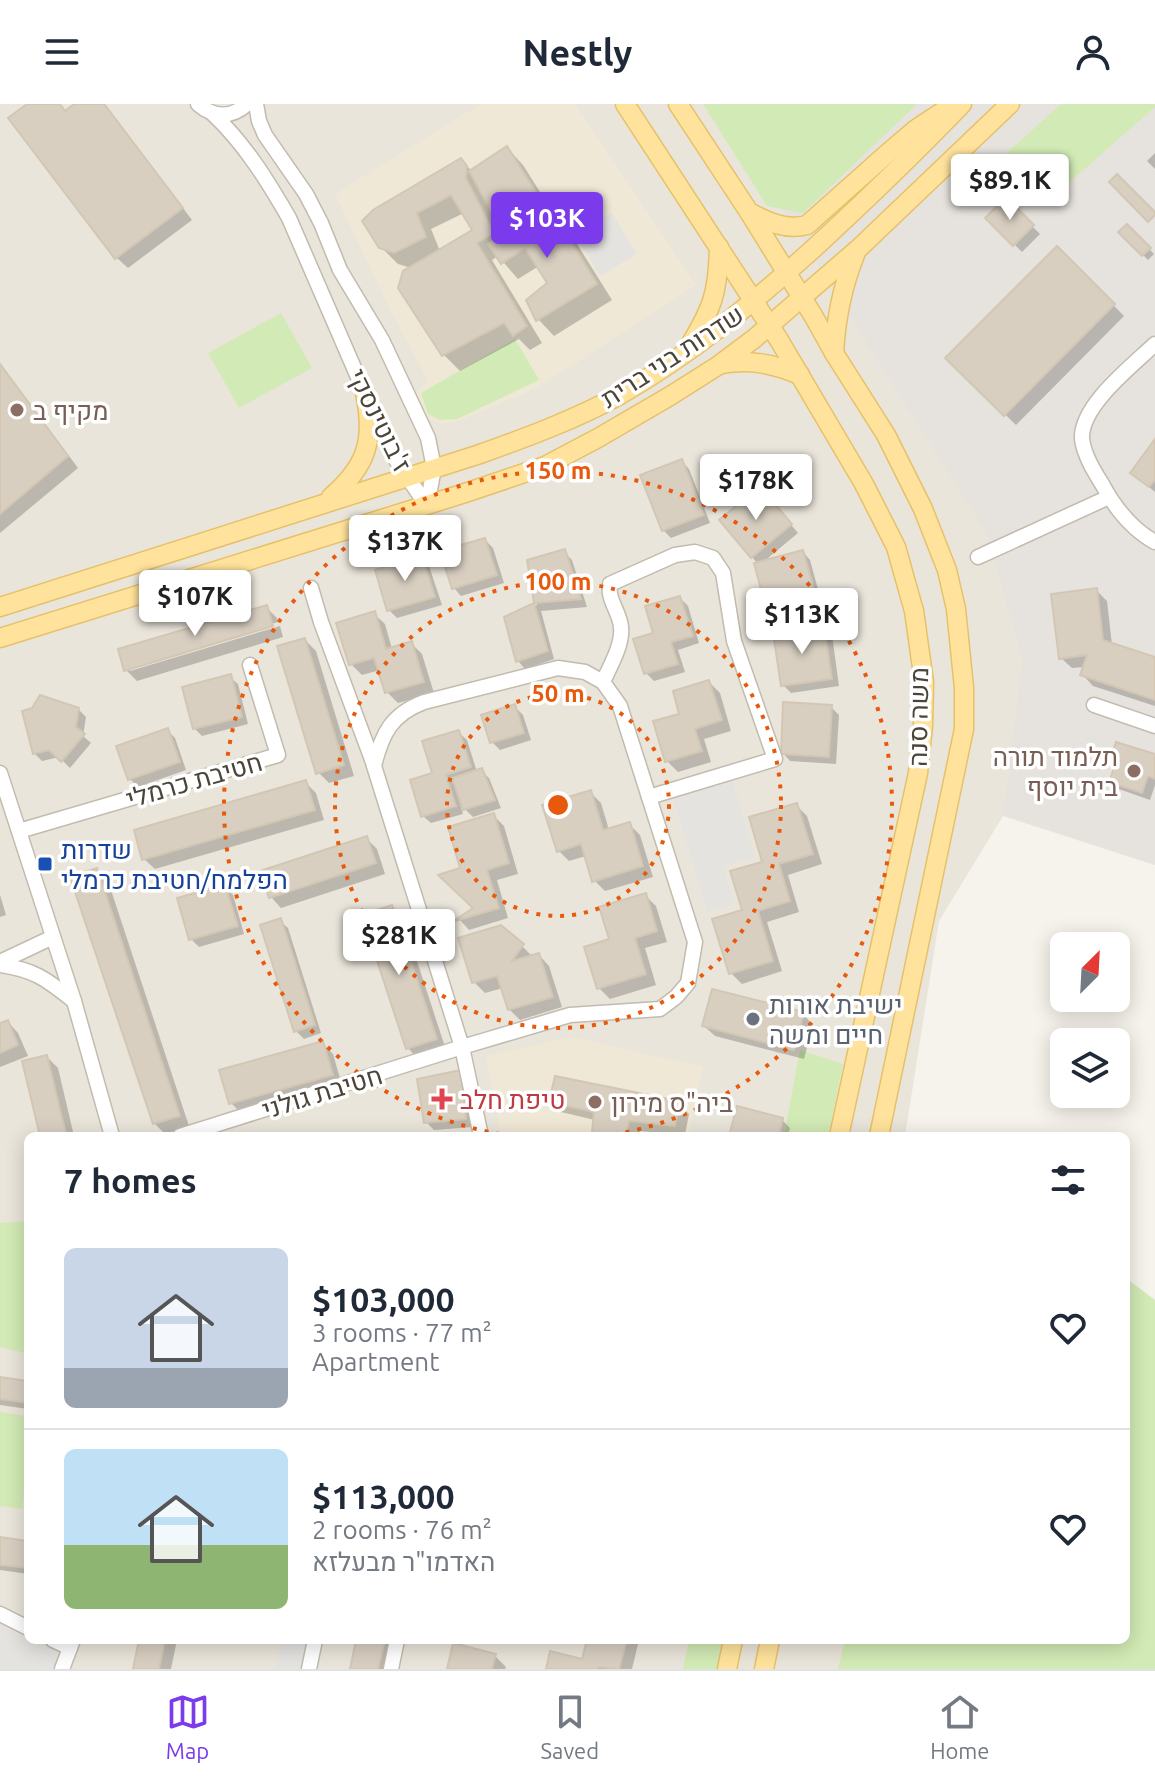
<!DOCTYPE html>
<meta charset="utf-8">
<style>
body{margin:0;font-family:Ubuntu,Heebo,sans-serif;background:#f2f2f3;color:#1f2937;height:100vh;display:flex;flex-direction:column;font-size:30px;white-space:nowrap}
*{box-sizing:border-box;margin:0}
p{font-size:26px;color:#747a83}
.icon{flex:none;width:44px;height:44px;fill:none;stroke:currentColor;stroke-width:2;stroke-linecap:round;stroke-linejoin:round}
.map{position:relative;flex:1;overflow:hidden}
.drawer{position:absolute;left:24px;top:1028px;width:1106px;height:512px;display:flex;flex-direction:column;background:#fff;border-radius:12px;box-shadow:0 4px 20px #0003}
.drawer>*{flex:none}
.needle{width:52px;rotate:24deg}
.buttons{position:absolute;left:1050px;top:828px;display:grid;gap:16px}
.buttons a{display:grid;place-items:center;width:80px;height:80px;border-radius:12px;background:#fff;box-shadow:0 4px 20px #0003;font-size:40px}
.price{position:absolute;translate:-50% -68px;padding:0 18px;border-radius:8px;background:#fff;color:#222;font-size:26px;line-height:52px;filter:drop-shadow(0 2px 4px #0008)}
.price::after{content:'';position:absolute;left:50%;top:48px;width:24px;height:18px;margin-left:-12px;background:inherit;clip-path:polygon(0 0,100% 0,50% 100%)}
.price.current{background:#7c3aed;color:#fff}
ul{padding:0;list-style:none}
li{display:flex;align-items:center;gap:24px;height:200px;padding:0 40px}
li+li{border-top:2px solid #e0e1e3}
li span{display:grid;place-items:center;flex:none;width:224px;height:160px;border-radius:12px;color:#555}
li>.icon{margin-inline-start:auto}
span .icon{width:96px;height:96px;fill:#fffc;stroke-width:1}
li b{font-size:34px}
h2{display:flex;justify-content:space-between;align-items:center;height:96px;padding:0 40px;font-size:34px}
header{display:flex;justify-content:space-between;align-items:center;height:104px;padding:0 40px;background:#fff;font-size:36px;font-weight:600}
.dock{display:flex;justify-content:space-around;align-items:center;height:112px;border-top:2px solid #e0e1e3;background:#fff;font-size:22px;color:#747a83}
.dock a{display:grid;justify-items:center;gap:4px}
.dock .current{color:#7c3aed}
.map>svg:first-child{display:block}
.residential{fill:#eae5da}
.industrial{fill:#e6e2dd}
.education{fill:#efe8d6}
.green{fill:#d2eab5}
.parking{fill:#e5e3e0}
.shadow{fill:#0003;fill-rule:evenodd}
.building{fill:#d8cfc1;stroke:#d3c7b4;stroke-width:2}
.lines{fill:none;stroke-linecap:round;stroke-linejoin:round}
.minor-casing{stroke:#c2bbae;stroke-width:17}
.major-casing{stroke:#e6c16a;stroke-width:21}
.minor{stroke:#fff;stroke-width:14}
.major{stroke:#ffe39c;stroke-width:18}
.ring{fill:none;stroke:#e8590c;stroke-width:4;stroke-dasharray:4 8}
.education-dot{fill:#8d6e63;stroke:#fff;stroke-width:3}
.transit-dot{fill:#1a4fb4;stroke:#fff;stroke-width:3}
.worship-dot{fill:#6b7280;stroke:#fff;stroke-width:3}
.health-dot{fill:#e0444e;stroke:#fff;stroke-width:3}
.labels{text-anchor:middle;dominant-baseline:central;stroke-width:7;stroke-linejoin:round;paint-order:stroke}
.street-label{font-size:26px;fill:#4b4439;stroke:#fff}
.education-label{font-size:26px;fill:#785e54;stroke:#fff;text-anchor:start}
.transit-label{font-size:26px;fill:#164399;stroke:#fff;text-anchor:start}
.worship-label{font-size:26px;fill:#5b616d;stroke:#fff;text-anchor:start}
.health-label{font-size:26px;fill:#be3a42;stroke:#fff;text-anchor:start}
.centre{fill:#e8590c;stroke:#fff;stroke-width:4}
.ring-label{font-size:24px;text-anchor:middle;font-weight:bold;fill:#e8590c;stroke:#fff;stroke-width:7;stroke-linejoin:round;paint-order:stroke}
</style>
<header><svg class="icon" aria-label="menu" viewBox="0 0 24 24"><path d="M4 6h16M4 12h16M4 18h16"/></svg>Nestly<svg class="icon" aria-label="person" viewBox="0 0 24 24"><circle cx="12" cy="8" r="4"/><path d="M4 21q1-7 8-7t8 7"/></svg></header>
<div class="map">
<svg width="1155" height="1565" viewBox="0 0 1155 1565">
<rect width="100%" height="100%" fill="#f6f3ec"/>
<path class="residential" d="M0 0H1155V761L1003 712 939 817 905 1032H28V1536H1126L1155 1565H0Z"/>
<path class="industrial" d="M716 0H1155V761L1003 711 1023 556 986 428Z"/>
<g class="education">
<path d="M481 0H575L696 181 537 284 456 318 440 320 425 313 416 288 428 277 389 203 335 90Z"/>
<path d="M572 933 703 963 688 1032H501L486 952Z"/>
</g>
<g class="green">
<path d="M703 0H917L803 109 767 102Z"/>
<path d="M1061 0H1155V3L1047 98 989 65Z"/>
<path d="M281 209 312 264 239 304 208 249Z"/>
<path d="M515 235 539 276 457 315 440 316 428 310 421 289Z"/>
<path d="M800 946 843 960 828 1032H784Z"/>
<path d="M28 1117V1250L0 1243V1119Z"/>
<path d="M1126 1174 1155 1196V1565H838L845 1536H1126Z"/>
<path d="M0 1308 28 1312V1360L22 1405 0 1402Z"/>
<path d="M689 1536H723L717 1565H683Z"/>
</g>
<g class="parking">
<path d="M612 109 637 150 600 172 575 130Z"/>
<path d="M732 676 755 753 723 763 734 800 708 808 673 694Z"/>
<path d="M0 1510 28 1524V1536H53L70 1544 62 1565H0Z"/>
<path d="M282 1536H315L309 1565H275Z"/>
</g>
<g class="shadow">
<path d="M30 0H60L66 8 77 0H105L192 116 128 164 117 154 11 14Z"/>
<path d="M507 44 523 61 552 107 564 119 612 196 554 232 538 215 550 179 539 162 518 175 498 152 492 156 542 239 530 246 519 235 460 267 444 251 411 164 398 160 381 143 461 56 472 67ZM464 109 475 126 440 147 431 125ZM496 117 508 129 502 133Z"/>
<path d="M1155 49V65L1147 57Z"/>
<path d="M1006 96 1040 130 1022 148 988 114Z"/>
<path d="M1127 122 1154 150 1148 156 1121 128Z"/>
<path d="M1057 144 1124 212 1016 321 948 254Z"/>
<path d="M0 259 78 364 0 429Z"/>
<path d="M1155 339V388L1133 369Z"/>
<path d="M681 357 689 365 710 419 671 434 663 426Z"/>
<path d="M767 392 798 429 762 459 803 448 810 456 824 507 778 520 770 512 758 460 752 453Z"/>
<path d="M485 436 493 444 504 479 461 492 454 484Z"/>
<path d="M564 448 572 456 587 503 541 507 554 555 525 565 518 557 506 514 537 501 529 457Z"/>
<path d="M422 454 429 462 442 501 397 514 389 506Z"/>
<path d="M1096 486 1107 497 1112 541 1155 555V602L1093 582 1083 571 1085 563 1072 564 1061 554Z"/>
<path d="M680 494 688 502 699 539 678 546 685 568 654 577 646 569 656 530Z"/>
<path d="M266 503 277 514 278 518 130 563V567L280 522 283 533 137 577 126 566 120 547Z"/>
<path d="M374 510 385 520 392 545 411 539 422 550 434 589 398 599 387 588 380 566 362 571 351 560Z"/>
<path d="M824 523 832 531 839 582 791 589 783 581Z"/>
<path d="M305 536 316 547 354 672 329 679 318 668Z"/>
<path d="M230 573 238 580 248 620 202 632 194 624Z"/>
<path d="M709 578 720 589 731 627 704 635 711 658 678 668 667 657 682 611Z"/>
<path d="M515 603 523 611 531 636 500 646 492 638Z"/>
<path d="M831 603 839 611 836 660 790 657 783 649Z"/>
<path d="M78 605 86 613 83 632 91 639 70 664 59 653 42 657 34 649Z"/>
<path d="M167 626 175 634 186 666 138 683 130 675Z"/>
<path d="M459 629 467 636 477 668 481 667 489 674 501 704 473 713 460 700 463 710 431 719 423 712 435 670Z"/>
<path d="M1155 652V681L1150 696 1119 685 1112 677 1116 664 1111 659Z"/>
<path d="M305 678 316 689 324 716 155 765 144 755Z"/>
<path d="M590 688 601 699 609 726 629 720 640 731 653 773 605 787 594 776 586 752 569 757 558 746Z"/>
<path d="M796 701 807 712 822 760 788 771 799 808 767 818 782 867 742 880 731 869 765 759Z"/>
<path d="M493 711 504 722 518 770 497 776 508 814 469 826 460 816 476 805Z"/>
<path d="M366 734 377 745 385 770 281 804 271 793Z"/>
<path d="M97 767 108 777 189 1022 165 1030 154 1019Z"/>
<path d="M225 783 233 791 244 830 199 843 191 835Z"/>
<path d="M0 791 6 811 0 813Z"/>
<path d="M645 791 656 802 667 838 645 844 656 881 610 895 599 884 611 837Z"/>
<path d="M392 803 403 814 446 946 418 955 408 944Z"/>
<path d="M280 817 288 824 321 929 304 935 296 927Z"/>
<path d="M461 835 522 842 533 853 539 851 549 862 562 903 520 916 509 905 503 884 485 889 474 878Z"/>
<path d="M803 910 813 921 804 955 715 932 704 922Z"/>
<path d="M8 918 18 929 28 952 0 963V922Z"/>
<path d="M322 939 333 950 342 981 241 1009 231 999Z"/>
<path d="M47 953 58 964 74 1032H42Z"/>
<path d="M419 976H468L473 1023 434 1026 426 1018Z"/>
<path d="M551 998 678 999 689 1010 685 1031 640 1027 639 1032H599L594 1027 595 1016 561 1008Z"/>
<path d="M782 1016 790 1024 788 1032H731Z"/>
<path d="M0 1275 28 1279V1305L0 1301Z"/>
<path d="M0 1435 28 1439V1470L0 1466Z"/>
<path d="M141 1536H177L171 1565H135Z"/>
<path d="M359 1536H398L391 1565H352Z"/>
<path d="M589 1536H639L632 1565H548L583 1558Z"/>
<path d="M495 1552 506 1563 505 1565H449Z"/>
</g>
<g class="building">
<path d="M27 0H60L65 7 74 0H104L183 104 115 155 8 14Z"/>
<path d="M507 42 542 98 501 125 469 67Z"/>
<path d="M461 54 467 62 466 74 494 129 477 139 527 222 513 232 504 219 442 252 398 184 403 167 472 126 451 91 417 109 426 133 394 149 379 144 362 117 373 106Z"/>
<path d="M1117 70 1155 108V111L1148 118 1109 78Z"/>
<path d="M1006 93 1034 121 1013 142 985 114Z"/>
<path d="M548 100 597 180 536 217 526 196 547 179 525 144 501 160 488 140Z"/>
<path d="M1127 120 1151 144 1142 152 1118 128Z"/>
<path d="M1057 142 1115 200 1004 312 945 254Z"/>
<path d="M0 260 68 352 0 410Z"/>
<path d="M1155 335V376L1149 383 1130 369Z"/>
<path d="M682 355 704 411 662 427 640 371Z"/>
<path d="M760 382 792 420 751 454 719 416Z"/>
<path d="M485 434 497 471 452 485 440 447Z"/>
<path d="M565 445 581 495 534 499 527 456Z"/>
<path d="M803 446 818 500 768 513 754 459Z"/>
<path d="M422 451 435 493 387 507 375 466Z"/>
<path d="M1097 484 1103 536 1155 553V596L1080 571 1087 551 1059 555 1051 490Z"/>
<path d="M680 492 693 532 671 538 678 560 644 570 633 535 653 529 645 502Z"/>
<path d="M534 499 548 547 516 558 504 513Z"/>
<path d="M267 501 273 522 124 567 118 545Z"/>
<path d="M375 507 386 545 412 537 424 578 385 589 374 554 349 561 336 519Z"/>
<path d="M824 521 832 575 781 582 773 528Z"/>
<path d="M305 534 344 661 316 670 277 542Z"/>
<path d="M231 570 242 613 193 625 182 583Z"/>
<path d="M709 576 722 616 695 625 702 647 665 658 653 617 679 610 673 587Z"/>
<path d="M40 591 79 604 76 623 85 630 61 658 49 646 33 650 22 607 32 604Z"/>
<path d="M783 598 832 601 829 653 781 650Z"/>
<path d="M515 600 524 629 490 639 481 611Z"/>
<path d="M168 624 180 658 128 676 116 642Z"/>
<path d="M459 626 471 663 446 671 456 702 421 713 410 676 432 669 422 637Z"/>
<path d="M1116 638 1155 650V675L1148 672 1142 689 1109 678 1115 661 1109 659Z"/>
<path d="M482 664 495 696 463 706 452 674Z"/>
<path d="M306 676 315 706 142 756 134 726Z"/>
<path d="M591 686 603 726 630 718 643 762 592 778 581 740 557 748 542 701Z"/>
<path d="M797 699 813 750 779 760 790 797 758 807 773 857 729 870 712 815 742 806 730 767 762 758 749 713Z"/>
<path d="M494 709 509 759 487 766 499 804 452 818 473 804 438 771 460 764 448 723Z"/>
<path d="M367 732 376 759 269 794 260 767Z"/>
<path d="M97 764 180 1012 153 1020 70 773Z"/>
<path d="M225 781 238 822 189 836 177 794Z"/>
<path d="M646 789 657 827 635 834 646 870 597 885 584 843 609 835 599 803Z"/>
<path d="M392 801 437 935 406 945 362 811Z"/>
<path d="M281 814 315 921 294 928 260 821Z"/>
<path d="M501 821 524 840 512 857 539 849 553 893 508 906 497 872 472 879 458 834Z"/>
<path d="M712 885 804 908 794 946 702 922Z"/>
<path d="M8 916 18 941 0 949V919Z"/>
<path d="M323 937 333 971 229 1000 219 966Z"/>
<path d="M47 951 62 1014 67 1032H40L22 957Z"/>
<path d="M461 966 466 1015 424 1019 417 975Z"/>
<path d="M555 972 679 997 675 1022 629 1017 626 1032H612L592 1028 594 1008 549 998Z"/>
<path d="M737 1002 783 1014 779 1032H729Z"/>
<path d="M0 1273 28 1277V1299L0 1295Z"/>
<path d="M0 1433 28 1437V1464L0 1461Z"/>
<path d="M139 1536H165L159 1565H133Z"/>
<path d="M356 1536H385L378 1565H350Z"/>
<path d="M587 1536H627L619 1565 598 1563 597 1565H546L550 1547 582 1555Z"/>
<path d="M453 1539 496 1550 492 1565H447Z"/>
</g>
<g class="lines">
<g class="minor-casing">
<g id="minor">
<path d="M198 0C214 14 232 14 247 0"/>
<path d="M256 0 259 17 265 31 306 90 321 119 340 166 382 236 428 334 434 364 427 402"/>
<path d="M212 9C245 40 267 76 289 114L390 347 427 402"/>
<path d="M1155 240C1132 262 1080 302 1082 335 1084 351 1094 367 1102 380 1115 404 1131 425 1155 438"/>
<path d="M978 453 1109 393"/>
<path d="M311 484 321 518 374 661"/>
<path d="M603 578C610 562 623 541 621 523 620 508 607 496 610 480L675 451 695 448 713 454 723 469 734 537 775 655 649 693"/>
<path d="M1094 601 1155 622"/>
<path d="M0 669 74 897 112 1032"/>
<path d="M19 727 278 651 250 561"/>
<path d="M0 858 53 833"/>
<path d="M0 861C35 866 46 875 74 897"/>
<path d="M180 1032 462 943 570 911 660 905 676 893 688 879 695 838 620 602 603 578 585 568 558 564 424 598C392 610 382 629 374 662L462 943 481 1032"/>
<path d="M0 1510 28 1524"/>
<path d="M53 1536 70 1544"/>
<path d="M62 1565 73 1536"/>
<path d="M309 1565 315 1536"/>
<path d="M391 1565 397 1536"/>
</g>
</g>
<g class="major-casing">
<g id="major">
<path d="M625 0 779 236 864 380 896 443 914 507 924 578 923 622 918 669 839 1032"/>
<path d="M678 0 749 108 814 213 834 249 886 331 923 405 947 466 956 505 964 584V625L879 1032"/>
<path d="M749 108C766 117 786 127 807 121L889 48 916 25 948 4"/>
<path d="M690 241C713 203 718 188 719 143"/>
<path d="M834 249C836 214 842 183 855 151"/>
<path d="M722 260C750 255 774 260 800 271"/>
<path d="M331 393C367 362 375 336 365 289"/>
<path d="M0 503 477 351C525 334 574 316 618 292 690 251 752 200 813 145 864 98 914 50 962 0"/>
<path d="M0 534 462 390 545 362 598 334 670 292 719 261 755 234 858 145 1010 0"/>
<path d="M727 1565 733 1536"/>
<path d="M764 1565 770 1536"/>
</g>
</g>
<use href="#minor" class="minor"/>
<use href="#major" class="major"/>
</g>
<g class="ring">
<circle cx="558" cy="701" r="111"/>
<circle cx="558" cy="701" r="223"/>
<path d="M512 1032A334 334 0 1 1 604 1032"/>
</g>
<g class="education-dot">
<circle cx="17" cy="306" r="8"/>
<circle cx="1134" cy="667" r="8"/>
<circle cx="595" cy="998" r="8"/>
</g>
<rect class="transit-dot" x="37" y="752" width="16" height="16" rx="4"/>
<circle class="worship-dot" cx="753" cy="915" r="8"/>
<path class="health-dot" d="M438 983h8v8h8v8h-8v8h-8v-8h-8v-8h8z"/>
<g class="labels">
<g class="street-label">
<text transform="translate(672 252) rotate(-33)">שדרות בני ברית</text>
<text transform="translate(380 316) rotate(64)">ז'בוטינסקי</text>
<text transform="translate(918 613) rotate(-89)">משה סנה</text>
<text transform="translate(194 676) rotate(-16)">חטיבת כרמלי</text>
<text transform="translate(322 988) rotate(-17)">חטיבת גולני</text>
</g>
<g class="education-label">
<text x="33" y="306">מקיף ב</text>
<text x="1118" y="652" text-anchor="end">תלמוד תורה<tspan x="1118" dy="30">בית יוסף</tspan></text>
<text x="611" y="998">ביה"ס מירון</text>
</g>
<g class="transit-label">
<text x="61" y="745">שדרות<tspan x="61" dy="30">הפלמח/חטיבת כרמלי</tspan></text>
</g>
<g class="worship-label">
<text x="769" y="900">ישיבת אורות<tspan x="769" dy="30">חיים ומשה</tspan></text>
</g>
<g class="health-label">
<text x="460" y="995">טיפת חלב</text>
</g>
</g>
<circle cx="558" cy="701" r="12" class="centre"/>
<g class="ring-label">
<text x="558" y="375">150 m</text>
<text x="558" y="486">100 m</text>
<text x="558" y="598">50 m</text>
</g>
</svg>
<div class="buttons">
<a><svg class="needle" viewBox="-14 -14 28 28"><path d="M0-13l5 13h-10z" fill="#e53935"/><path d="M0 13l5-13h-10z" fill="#747a83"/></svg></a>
<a><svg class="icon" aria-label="layers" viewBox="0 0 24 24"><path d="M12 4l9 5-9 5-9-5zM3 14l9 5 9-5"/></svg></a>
</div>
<b class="price" style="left:1010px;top:118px">$89.1K</b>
<b class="price current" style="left:547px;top:156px">$103K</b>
<b class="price" style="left:756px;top:418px">$178K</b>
<b class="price" style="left:405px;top:479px">$137K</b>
<b class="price" style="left:195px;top:534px">$107K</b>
<b class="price" style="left:802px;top:552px">$113K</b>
<b class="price" style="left:399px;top:873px">$281K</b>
<section class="drawer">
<h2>7 homes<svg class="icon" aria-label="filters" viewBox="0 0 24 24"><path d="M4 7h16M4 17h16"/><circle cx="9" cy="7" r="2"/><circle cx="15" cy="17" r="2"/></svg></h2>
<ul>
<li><span style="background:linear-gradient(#c9d6e8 75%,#9aa5b1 0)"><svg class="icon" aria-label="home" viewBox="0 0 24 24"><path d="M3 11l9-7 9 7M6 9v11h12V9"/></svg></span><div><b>$103,000</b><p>3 rooms · 77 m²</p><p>Apartment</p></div><svg class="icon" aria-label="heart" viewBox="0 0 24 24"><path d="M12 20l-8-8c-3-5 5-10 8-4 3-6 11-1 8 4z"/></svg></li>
<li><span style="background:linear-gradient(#bfe0f5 60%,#8fb573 0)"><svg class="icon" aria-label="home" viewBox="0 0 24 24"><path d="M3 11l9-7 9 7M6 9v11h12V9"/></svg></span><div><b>$113,000</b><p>2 rooms · 76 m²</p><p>האדמו&quot;ר מבעלזא</p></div><svg class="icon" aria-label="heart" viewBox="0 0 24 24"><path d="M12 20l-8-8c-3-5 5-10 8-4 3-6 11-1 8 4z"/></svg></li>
</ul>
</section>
</div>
<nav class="dock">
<a class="current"><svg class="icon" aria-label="map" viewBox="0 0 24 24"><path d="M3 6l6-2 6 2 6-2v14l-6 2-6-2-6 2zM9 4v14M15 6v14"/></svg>Map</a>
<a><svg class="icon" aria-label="saved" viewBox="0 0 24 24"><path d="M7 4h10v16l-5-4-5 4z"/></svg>Saved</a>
<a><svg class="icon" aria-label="home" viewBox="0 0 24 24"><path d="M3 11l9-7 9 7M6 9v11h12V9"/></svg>Home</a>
</nav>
